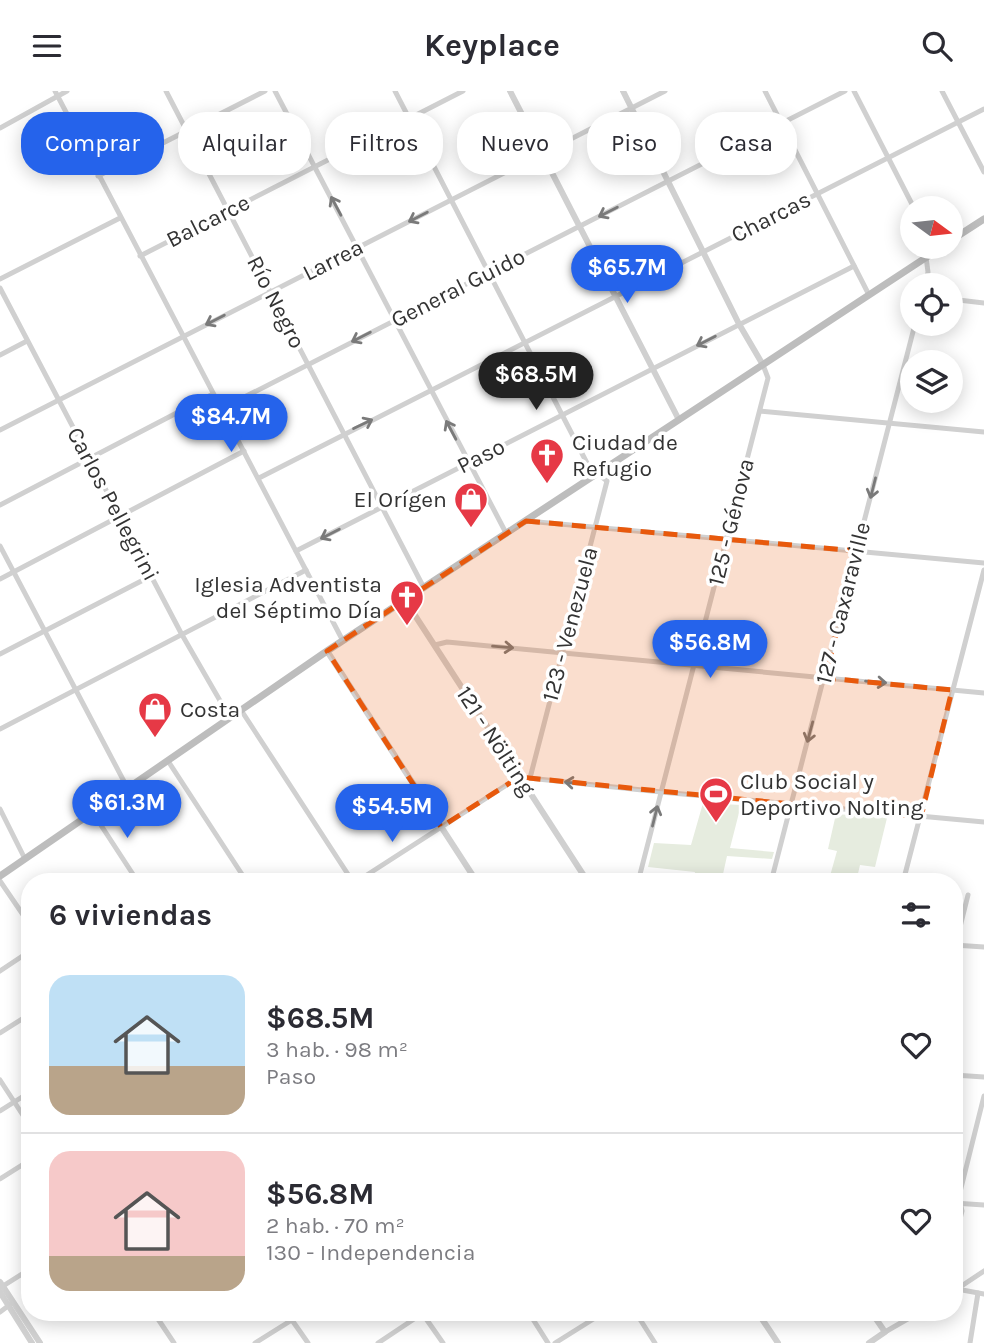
<!DOCTYPE html>
<html lang="es">
<meta charset="utf-8">
<style>
body{margin:0;font-family:Karla,sans-serif;background:#f2f2f3;color:#2b2b33;height:100vh;display:flex;flex-direction:column;font-size:26px;white-space:nowrap}
*{box-sizing:border-box;margin:0}
p{font-size:23px;color:#7c7c81}
.icon{flex:none;width:38px;height:38px;fill:none;stroke:currentColor;stroke-width:2;stroke-linecap:round;stroke-linejoin:round}
.map{position:relative;flex:1;overflow:hidden}
.details{position:absolute;left:21px;top:782px;width:942px;height:448px;display:flex;flex-direction:column;background:#fff;border-radius:28px;box-shadow:0 4px 18px #0003}
.details>*{flex:none}
.top-card{position:absolute;left:21px;top:21px;width:943px;height:63px;display:flex;gap:14px}
.needle{width:46px;rotate:105deg}
.buttons{position:absolute;left:900px;top:105px;display:grid;gap:14px}
.buttons a{display:grid;place-items:center;width:63px;height:63px;border-radius:50%;background:#fff;box-shadow:0 4px 18px #0003;font-size:35px}
.price{position:absolute;translate:-50% -60px;padding:0 16px;border-radius:24px;background:#2563eb;color:#fff;font-size:23px;line-height:46px;filter:drop-shadow(0 2px 4px #0008)}
.price::after{content:'';position:absolute;left:50%;top:42px;width:21px;height:16px;margin-left:-10px;background:inherit;clip-path:polygon(0 0,100% 0,50% 100%)}
.price.active{background:#222;color:#fff}
ul{padding:0;list-style:none}
li{display:flex;align-items:center;gap:21px;height:175px;padding:0 28px}
li+li{border-top:2px solid #e1e1e2}
li span{display:grid;place-items:center;flex:none;width:196px;height:140px;border-radius:21px;color:#555}
li>.icon{margin-inline-start:auto}
span .icon{width:84px;height:84px;fill:#fffc;stroke-width:1}
li b{font-size:30px}
h2{display:flex;justify-content:space-between;align-items:center;height:84px;padding:0 28px;font-size:30px}
.pill{padding:0 24px;border-radius:28px;background:#fff;box-shadow:0 4px 18px #0003;font-size:24px;line-height:63px}
.pill.active{background:#2563eb;color:#fff}
header{display:flex;justify-content:space-between;align-items:center;height:91px;padding:0 28px;background:#fff;font-size:32px;font-weight:700}
.map>svg:first-child{display:block}
.green{fill:#e6ecdf}
.lines{fill:none;stroke-linecap:round;stroke-linejoin:round}
.minor{stroke:#d0d0d0;stroke-width:5}
.tertiary{stroke:#d0d0d0;stroke-width:6}
.secondary{stroke:#bdbdbd;stroke-width:7}
.oneway{stroke:#7a7a7a}
.marked{fill:#e8590c;fill-opacity:0.2;stroke:#e8590c;stroke-width:5;stroke-dasharray:14 9;stroke-linejoin:round}
.labels{text-anchor:middle;dominant-baseline:central;stroke-width:7;stroke-linejoin:round;paint-order:stroke}
.street-label{font-size:23px;fill:#333;stroke:#fff}
.poi-label{font-size:23px;fill:#333;stroke:#fff;text-anchor:start}
</style>
<header><svg class="icon" aria-label="menu" viewBox="0 0 24 24"><path d="M4 6h16M4 12h16M4 18h16"/></svg>Keyplace<svg class="icon" aria-label="search" viewBox="0 0 24 24"><circle cx="10" cy="10" r="6"/><path d="M15 15l6 6"/></svg></header>
<div class="map">
<svg width="984" height="1252" viewBox="0 0 984 1252">
<rect width="100%" height="100%" fill="#fff"/>
<g class="green">
<path d="M703 712 741 714 730 757 774 761 772 768 727 765 723 783 741 784 739 791H693L695 781 648 776 654 752 691 754Z"/>
<path d="M836 723 887 727 875 776 860 774 856 791 830 785 837 760 828 758Z"/>
</g>
<g class="lines">
<g class="minor">
<path d="M55 0 343 550"/>
<path d="M166 0 424 497"/>
<path d="M275 0 506 442"/>
<path d="M395 0 589 376 607 390 530 687"/>
<path d="M765 0 869 204"/>
<path d="M854 0 914 117"/>
<path d="M942 0 984 81"/>
<path d="M0 37 67 0"/>
<path d="M98 85 265 0"/>
<path d="M140 165 463 0"/>
<path d="M0 188 120 127"/>
<path d="M925 194 928 181 926 166"/>
<path d="M0 197 181 542 230 627"/>
<path d="M950 208 984 212"/>
<path d="M0 264 27 250"/>
<path d="M221 318 845 0"/>
<path d="M760 320 984 341"/>
<path d="M0 339 665 0"/>
<path d="M259 387 984 18"/>
<path d="M0 414 213 303"/>
<path d="M527 430 984 472"/>
<path d="M0 455 128 698"/>
<path d="M296 460 854 175"/>
<path d="M0 488 244 360"/>
<path d="M435 554 447 551 984 602"/>
<path d="M0 563 151 485"/>
<path d="M241 619 353 791"/>
<path d="M0 638 306 479"/>
<path d="M168 670 247 791"/>
<path d="M0 718 25 768"/>
<path d="M93 722 138 791"/>
<path d="M0 790 30 834"/>
<path d="M356 791 519 686 661 701 984 731"/>
<path d="M638 791 768 287 763 274"/>
<path d="M771 791 915 233"/>
<path d="M836 791V790"/>
<path d="M903 791 984 479"/>
<path d="M954 854 984 856"/>
<path d="M954 860 968 804"/>
<path d="M0 880 30 860"/>
<path d="M0 942 30 923"/>
<path d="M954 984 984 986"/>
<path d="M0 989 30 1035"/>
<path d="M0 1020 30 1001"/>
<path d="M0 1088 30 1069"/>
<path d="M954 1112 984 1114"/>
<path d="M954 1153 962 1120 959 1105 984 1005"/>
<path d="M0 1197 30 1178"/>
<path d="M957 1198 984 1203"/>
<path d="M954 1200 984 1180"/>
<path d="M0 1221 12 1212"/>
<path d="M154 1222 174 1252"/>
<path d="M287 1222 308 1252"/>
<path d="M422 1222 443 1252"/>
<path d="M529 1222 548 1252"/>
<path d="M636 1222 655 1252"/>
<path d="M885 1241 918 1222"/>
<path d="M255 1252 303 1222"/>
<path d="M378 1252 423 1222"/>
<path d="M555 1252 603 1222"/>
<path d="M970 1252 978 1202"/>
</g>
<g class="tertiary">
<path d="M510 0 679 329"/>
<path d="M623 0 739 233 763 274"/>
<path d="M405 509 588 791"/>
<path d="M327 560 477 791"/>
<path d="M0 1191 40 1252"/>
<path d="M0 1201 32 1252"/>
<path d="M758 1222 778 1252"/>
<path d="M869 1252 885 1241 872 1222"/>
</g>
<g class="secondary">
<path d="M950 150 984 128"/>
<path d="M0 785 327 560 942 156"/>
</g>
</g>
<defs><path id="oneway-shaft" d="M-6 0H5M1.5-3L5.5 0L1.5 3" fill="none" stroke-width="1.6" stroke-linecap="round" stroke-linejoin="round" transform="scale(1.75)"/></defs>
<g class="oneway">
<use href="#oneway-shaft" transform="translate(336 115) rotate(-118)"/>
<use href="#oneway-shaft" transform="translate(608 121) rotate(153)"/>
<use href="#oneway-shaft" transform="translate(418 126) rotate(153)"/>
<use href="#oneway-shaft" transform="translate(215 229) rotate(153)"/>
<use href="#oneway-shaft" transform="translate(361 246) rotate(153)"/>
<use href="#oneway-shaft" transform="translate(706 250) rotate(153)"/>
<use href="#oneway-shaft" transform="translate(363 333) rotate(-26)"/>
<use href="#oneway-shaft" transform="translate(451 339) rotate(-118)"/>
<use href="#oneway-shaft" transform="translate(873 397) rotate(104)"/>
<use href="#oneway-shaft" transform="translate(330 443) rotate(153)"/>
<use href="#oneway-shaft" transform="translate(503 556) rotate(5)"/>
<use href="#oneway-shaft" transform="translate(876 591) rotate(5)"/>
<use href="#oneway-shaft" transform="translate(810 641) rotate(105)"/>
<use href="#oneway-shaft" transform="translate(575 692) rotate(-174)"/>
<use href="#oneway-shaft" transform="translate(655 725) rotate(-76)"/>
</g>
<path class="marked" d="M526 430 857 460 825 587 952 599 921 726 519 686 441 736 327 560Z"/>
<defs>
<g id="church-pin" transform="scale(1.75)"><path d="M0 17L-7.5 6A9.5 9.5 0 1 1 7.5 6Z" fill="#e63946" stroke="#fff"/><path d="M-1.2-6h2.4v3.5h3.3v2.4h-3.3V6h-2.4V-.1h-3.3v-2.4h3.3Z" fill="#fff"/></g>
<g id="shop-pin" transform="scale(1.75)"><path d="M0 17L-7.5 6A9.5 9.5 0 1 1 7.5 6Z" fill="#e63946" stroke="#fff"/><path d="M-5-2.5h2.3a2.7 3.5 0 0 1 5.4 0H5L5.5 6h-11ZM-1.5-2.5h3a1.5 2.3 0 0 0-3 0Z" fill="#fff"/></g>
<g id="stadium-pin" transform="scale(1.75)"><path d="M0 17L-7.5 6A9.5 9.5 0 1 1 7.5 6Z" fill="#e63946" stroke="#fff"/><path d="M0-5a6.5 5 0 1 0 0 10a6.5 5 0 1 0 0-10ZM-3.5-1.8h7v3.6h-7Z" fill="#fff"/></g>
</defs>
<g fill-rule="evenodd">
<use href="#church-pin" x="547" y="364"/>
<use href="#shop-pin" x="471" y="408"/>
<use href="#church-pin" x="407" y="506"/>
<use href="#shop-pin" x="155" y="618"/>
<use href="#stadium-pin" x="716" y="703"/>
</g>
<g class="labels">
<g class="street-label">
<text transform="translate(771 126) rotate(-27)">Charcas</text>
<text transform="translate(208 130) rotate(-27)">Balcarce</text>
<text transform="translate(333 169) rotate(-27)">Larrea</text>
<text transform="translate(458 197) rotate(-27)">General Guido</text>
<text transform="translate(276 211) rotate(63)">Río Negro</text>
<text transform="translate(481 365) rotate(-27)">Paso</text>
<text transform="translate(113 413) rotate(62)">Carlos Pellegrini</text>
<text transform="translate(731 431) rotate(-76)">125 - Génova</text>
<text transform="translate(843 512) rotate(-76)">127 - Caxaraville</text>
<text transform="translate(570 533) rotate(-75)">123 - Venezuela</text>
<text transform="translate(496 650) rotate(57)">121 - Nölting</text>
</g>
<g class="poi-label">
<text x="572" y="351">Ciudad de<tspan x="572" dy="26">Refugio</tspan></text>
<text x="447" y="408" text-anchor="end">El Orígen</text>
<text x="382" y="493" text-anchor="end">Iglesia Adventista<tspan x="382" dy="26">del Séptimo Día</tspan></text>
<text x="180" y="618">Costa</text>
<text x="740" y="690">Club Social y<tspan x="740" dy="26">Deportivo Nolting</tspan></text>
</g>
</g>
</svg>
<div class="buttons">
<a><svg class="needle" viewBox="-14 -14 28 28"><path d="M0-13l5 13h-10z" fill="#e53935"/><path d="M0 13l5-13h-10z" fill="#7c7c81"/></svg></a>
<a><svg class="icon" aria-label="locate" viewBox="0 0 24 24"><circle cx="12" cy="12" r="6"/><path d="M12 2v4M12 18v4M2 12h4M18 12h4"/></svg></a>
<a><svg class="icon" aria-label="layers" viewBox="0 0 24 24"><path d="M12 4l9 5-9 5-9-5zM3 14l9 5 9-5"/></svg></a>
</div>
<b class="price" style="left:627px;top:214px">$65.7M</b>
<b class="price active" style="left:536px;top:321px">$68.5M</b>
<b class="price" style="left:231px;top:363px">$84.7M</b>
<b class="price" style="left:710px;top:589px">$56.8M</b>
<b class="price" style="left:127px;top:749px">$61.3M</b>
<b class="price" style="left:392px;top:753px">$54.5M</b>
<div class="top-card">
<a class="pill active">Comprar</a>
<a class="pill">Alquilar</a>
<a class="pill">Filtros</a>
<a class="pill">Nuevo</a>
<a class="pill">Piso</a>
<a class="pill">Casa</a>
</div>
<section class="details">
<h2>6 viviendas<svg class="icon" aria-label="filters" viewBox="0 0 24 24"><path d="M4 7h16M4 17h16"/><circle cx="9" cy="7" r="2"/><circle cx="15" cy="17" r="2"/></svg></h2>
<ul>
<li><span style="background:linear-gradient(#bfe0f5 65%,#b9a48a 0)"><svg class="icon" aria-label="home" viewBox="0 0 24 24"><path d="M3 11l9-7 9 7M6 9v11h12V9"/></svg></span><div><b>$68.5M</b><p>3 hab. · 98 m²</p><p>Paso</p></div><svg class="icon" aria-label="heart" viewBox="0 0 24 24"><path d="M12 20l-8-8c-3-5 5-10 8-4 3-6 11-1 8 4z"/></svg></li>
<li><span style="background:linear-gradient(#f6c9c9 75%,#b9a48a 0)"><svg class="icon" aria-label="home" viewBox="0 0 24 24"><path d="M3 11l9-7 9 7M6 9v11h12V9"/></svg></span><div><b>$56.8M</b><p>2 hab. · 70 m²</p><p>130 - Independencia</p></div><svg class="icon" aria-label="heart" viewBox="0 0 24 24"><path d="M12 20l-8-8c-3-5 5-10 8-4 3-6 11-1 8 4z"/></svg></li>
</ul>
</section>
</div>
